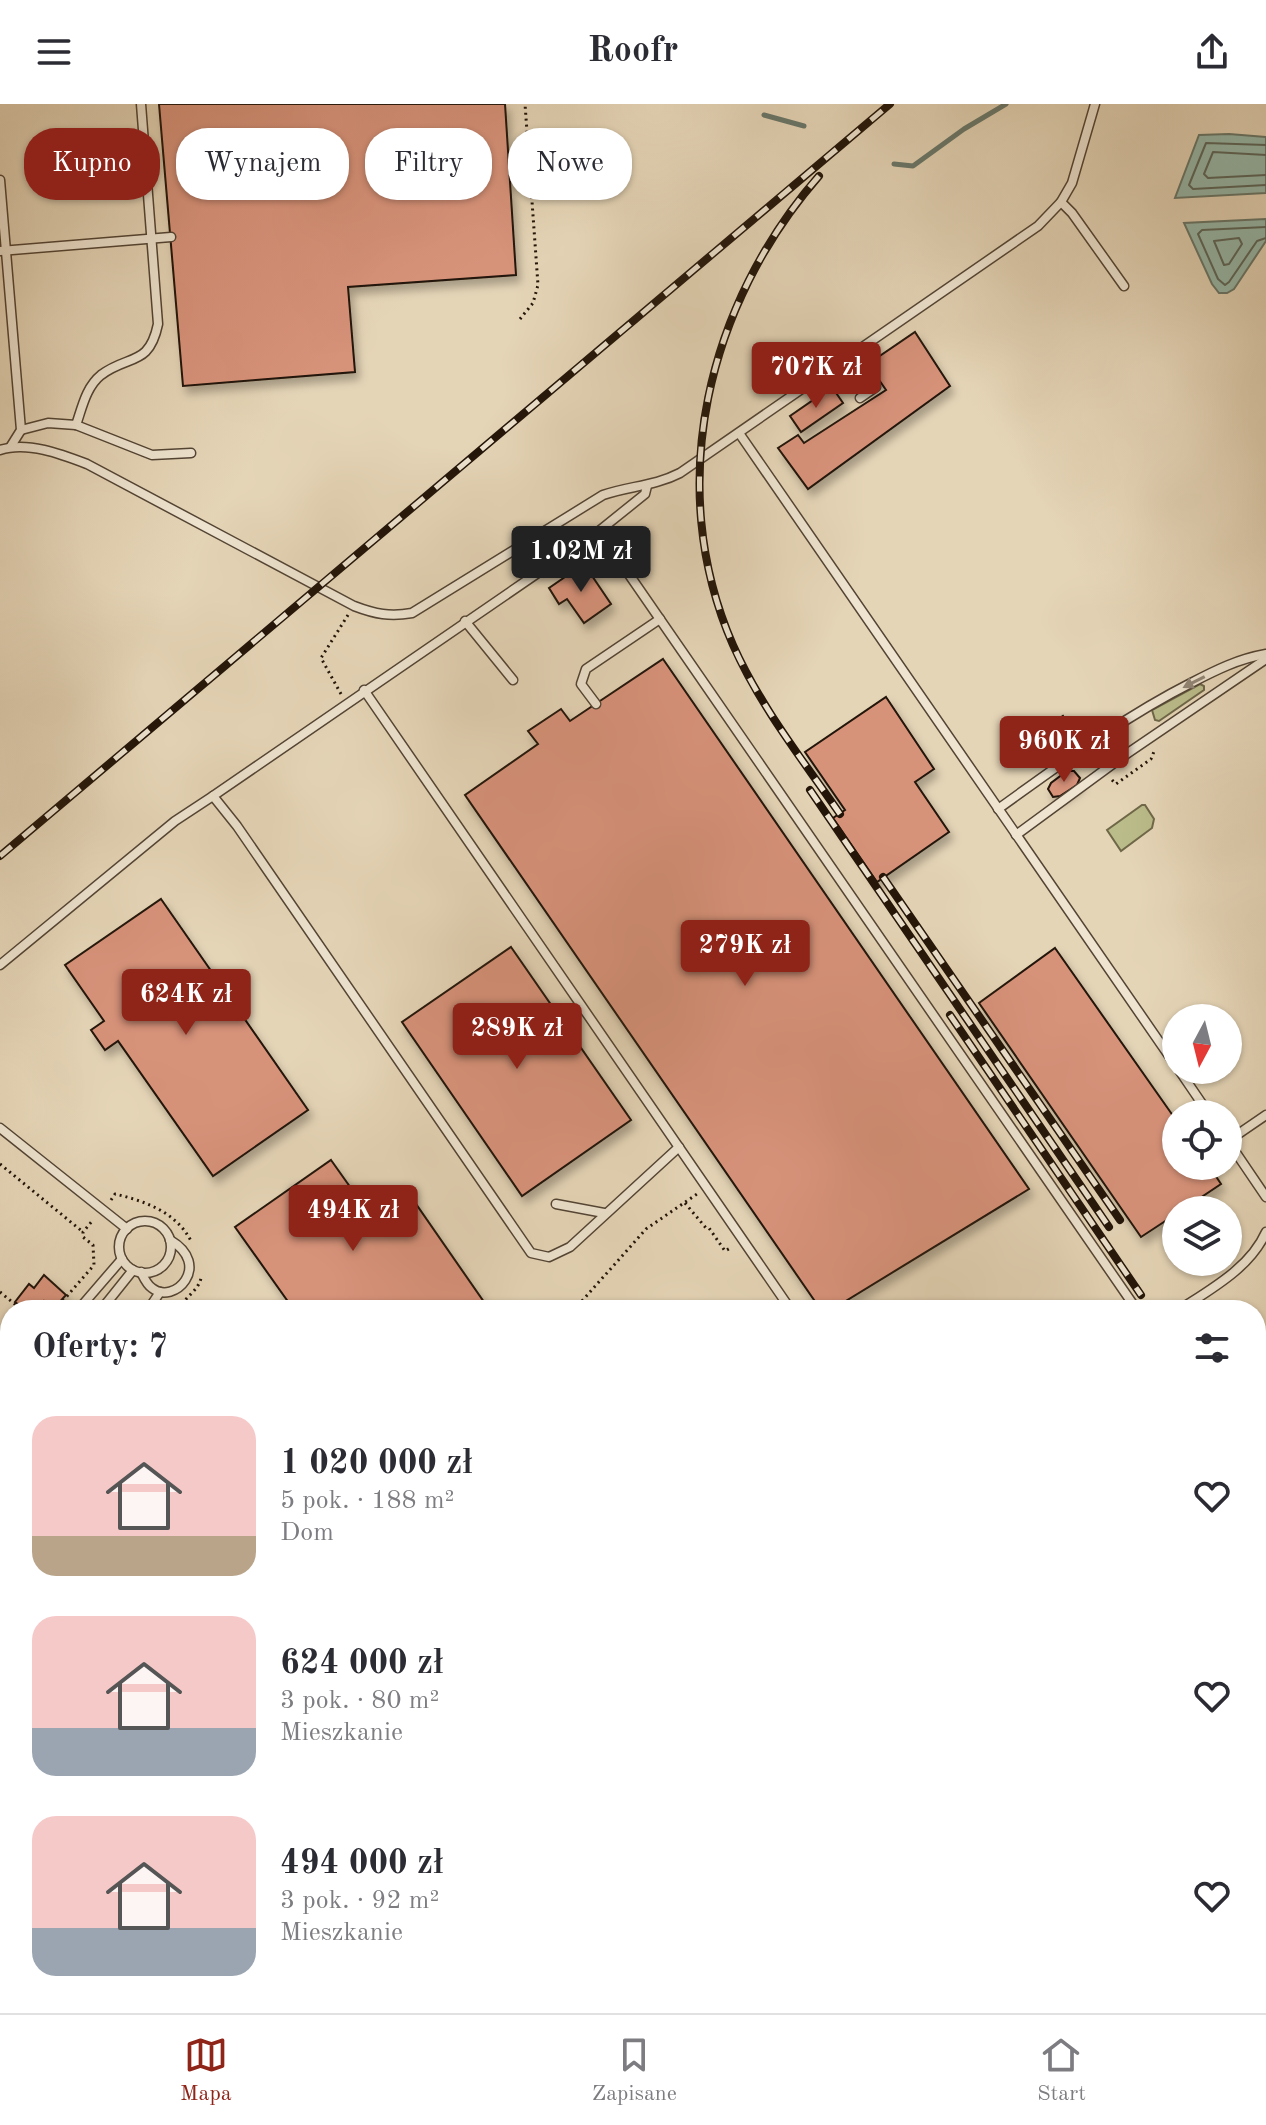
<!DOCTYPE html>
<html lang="pl">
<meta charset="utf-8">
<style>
body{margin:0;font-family:"Old Standard TT",serif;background:#f2f2f3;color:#2b2b33;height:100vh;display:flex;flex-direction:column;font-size:30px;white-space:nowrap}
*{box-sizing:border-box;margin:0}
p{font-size:26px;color:#7c7c81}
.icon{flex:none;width:44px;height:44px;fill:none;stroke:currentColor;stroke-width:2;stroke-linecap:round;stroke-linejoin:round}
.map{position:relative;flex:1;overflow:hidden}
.details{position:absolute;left:0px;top:1196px;width:1266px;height:714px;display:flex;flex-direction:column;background:#fff;border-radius:32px 32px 0 0;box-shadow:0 2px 6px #0004}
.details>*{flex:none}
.hud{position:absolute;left:24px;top:24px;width:800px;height:72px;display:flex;gap:16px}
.needle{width:52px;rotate:187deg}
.buttons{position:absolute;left:1162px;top:900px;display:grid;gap:16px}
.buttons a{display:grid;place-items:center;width:80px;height:80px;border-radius:50%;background:#fff;box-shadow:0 2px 6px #0004;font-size:40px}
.price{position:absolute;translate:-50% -68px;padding:0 18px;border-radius:8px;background:#8f2418;color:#fff;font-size:26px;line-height:52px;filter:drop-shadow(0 2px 4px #0008)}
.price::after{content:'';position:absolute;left:50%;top:48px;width:24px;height:18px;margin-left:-12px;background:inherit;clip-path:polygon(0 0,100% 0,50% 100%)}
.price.selected{background:#222;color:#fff}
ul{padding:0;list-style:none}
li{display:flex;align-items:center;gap:24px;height:200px;padding:0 32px}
li span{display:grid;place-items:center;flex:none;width:224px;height:160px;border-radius:24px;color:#555}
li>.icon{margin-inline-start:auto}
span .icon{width:96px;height:96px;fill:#fffc;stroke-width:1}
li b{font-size:34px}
h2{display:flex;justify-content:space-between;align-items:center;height:96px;padding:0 32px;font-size:34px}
.pill{padding:0 28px;border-radius:32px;background:#fff;box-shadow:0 2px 6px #0004;font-size:28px;line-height:72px}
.pill.selected{background:#8f2418;color:#fff}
header{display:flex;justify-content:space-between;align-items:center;height:104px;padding:0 32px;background:#fff;font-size:36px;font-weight:700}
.menu{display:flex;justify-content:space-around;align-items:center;height:112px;border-top:2px solid #e1e1e2;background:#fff;font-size:22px;color:#7c7c81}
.menu a{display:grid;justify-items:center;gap:4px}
.menu .selected{color:#8f2418}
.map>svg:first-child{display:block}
.green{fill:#babc8a;stroke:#6e6849;stroke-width:2}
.water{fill:#96b9ab;stroke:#68776a;stroke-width:2}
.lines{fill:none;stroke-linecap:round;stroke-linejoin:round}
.shore{stroke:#5c665a;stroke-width:2}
.stream{stroke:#68776a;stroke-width:5}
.building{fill:#d7927a;stroke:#221408;stroke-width:2;filter:url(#shadow)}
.service-casing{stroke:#534434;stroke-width:11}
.primary-casing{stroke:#221408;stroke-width:27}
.path{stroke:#221408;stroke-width:3;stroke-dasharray:2 4;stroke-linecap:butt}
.service{stroke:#eee4d0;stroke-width:8}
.primary{stroke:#e2ba7c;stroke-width:24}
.rail-casing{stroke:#221408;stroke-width:8}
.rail{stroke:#eee4d0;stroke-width:5;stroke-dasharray:15;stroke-linecap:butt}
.oneway{fill:#928676}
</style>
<header><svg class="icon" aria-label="menu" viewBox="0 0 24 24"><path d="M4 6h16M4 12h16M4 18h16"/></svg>Roofr<svg class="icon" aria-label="share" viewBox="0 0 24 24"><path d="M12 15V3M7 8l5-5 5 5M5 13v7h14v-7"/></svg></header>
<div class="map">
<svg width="1266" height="1909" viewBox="0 0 1266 1909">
<defs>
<filter id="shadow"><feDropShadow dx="4" dy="7" stdDeviation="4" flood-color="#0004"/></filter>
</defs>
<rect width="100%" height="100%" fill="#e5d5b7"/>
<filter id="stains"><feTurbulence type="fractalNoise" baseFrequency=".0025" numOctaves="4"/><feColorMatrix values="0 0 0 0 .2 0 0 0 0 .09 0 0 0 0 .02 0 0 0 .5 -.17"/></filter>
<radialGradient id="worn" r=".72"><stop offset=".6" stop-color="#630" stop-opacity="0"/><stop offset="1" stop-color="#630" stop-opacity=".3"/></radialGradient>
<g class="green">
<path d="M1200 580 1204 582V586L1159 617 1155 616 1152 606Z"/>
<path d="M1100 644 1110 649 1109 661 1100 656 1080 662 1077 658Z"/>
<path d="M1142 701H1145L1154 715 1152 724 1121 747 1107 726Z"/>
<path d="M1266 1286V1583L1256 1584V1293Z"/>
<path d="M1262 1721 1266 1727V1909H1256L1247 1900H1256V1797L1263 1787 1256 1784V1728Z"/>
</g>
<g class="water">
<path d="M1229 30 1266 33V89L1175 94 1199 31Z"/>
<path d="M1266 115V137L1234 185 1227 189H1219L1212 180 1184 119Z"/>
</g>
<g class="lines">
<g class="shore">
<path d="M1266 41 1206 39 1189 81 1193 85 1266 81"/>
<path d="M1266 51 1213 48 1204 70 1208 74 1266 71"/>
<path d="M1266 123 1202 126 1198 130 1218 175 1225 181 1229 178 1257 137 1266 134"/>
<path d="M1239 134 1242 140 1229 160 1224 161 1214 137Z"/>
</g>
<g class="stream">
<path d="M764 11 804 22"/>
<path d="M894 60 913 62 964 25 1006 0"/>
</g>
</g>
<g class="building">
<path d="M159 0H505L516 171 348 183 355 268 183 282Z"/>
<path d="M915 228 950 282 808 385 778 344 798 331 804 339 886 286 868 260Z"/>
<path d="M832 283 843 299 801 328 790 312Z"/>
<path d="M584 460 611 500 584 519 567 495 559 500 549 484Z"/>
<path d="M663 555 1029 1085 831 1206H821L465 691 538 640 528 627 561 605 570 617Z"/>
<path d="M886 593 934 665 915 678 949 728 877 778 833 714 845 706 805 648Z"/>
<path d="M1063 612 1071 623 1031 649 1024 639Z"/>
<path d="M1067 667H1074L1080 674 1077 681 1060 692 1053 693 1048 685 1051 679Z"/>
<path d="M161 795 308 1006 213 1072 118 937 105 946 91 926 104 917 65 861Z"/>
<path d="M511 843 631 1016 522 1092 402 918Z"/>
<path d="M1055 844 1176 1016V1062H1209L1221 1080 1182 1106H1176V1110L1141 1133 979 899Z"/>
<path d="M331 1056 380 1125 416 1100 484 1198 479 1201 482 1206H294L235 1123Z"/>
<path d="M44 1171 66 1191 56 1202 49 1201 44 1197 37 1206H26L15 1198 29 1180 34 1184Z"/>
<path d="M10 1649V1762L0 1773V1660Z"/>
<path d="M251 1900H314L322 1908 253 1909 248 1904Z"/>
<path d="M666 1900H690L700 1909H658Z"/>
<path d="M1077 1900H1081L1091 1909H1069Z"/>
</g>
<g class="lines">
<g class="service-casing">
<g id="service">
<path d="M0 76 21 326 11 342"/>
<path d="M1061 98 1072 109 1124 182"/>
<path d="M0 147 171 133"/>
<path d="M854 249 876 283 860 294"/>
<path d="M76 321C82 304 86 283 101 271 129 250 149 263 158 220L141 0"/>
<path d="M21 326 48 319 76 321 152 351 191 349"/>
<path d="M739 329 1176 962"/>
<path d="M0 346C27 337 61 350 87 360L354 502C375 510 390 513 412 509L603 391C629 382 655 382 680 369L1038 122 1061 98 1072 79 1095 0"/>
<path d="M647 382 645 390 599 427 213 692 237 722 531 1149 549 1153 570 1143 679 1043"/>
<path d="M599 427 1137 1206"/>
<path d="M465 517 513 576"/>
<path d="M364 586 791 1206"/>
<path d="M596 600 581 580 586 565 660 515"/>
<path d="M1100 633 1110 643 1125 651"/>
<path d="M998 705C1061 660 1122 614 1191 579 1216 566 1238 555 1266 550"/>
<path d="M1016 731 1125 651 1266 555"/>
<path d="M0 861 175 717 213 692"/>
<path d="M1179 966 1209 1010"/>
<path d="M0 1024 127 1125"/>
<path d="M1228 1037 1266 1093"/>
<path d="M1228 1037 1266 1011"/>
<path d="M556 1100 604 1109"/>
<circle cx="145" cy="1143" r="26"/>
<path d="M141 1168C144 1174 147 1181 152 1184 174 1202 213 1161 170 1136"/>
<path d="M78 1206 122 1155"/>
<path d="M101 1206 133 1166"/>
<path d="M148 1206 160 1188"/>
<path d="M1179 1206C1211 1185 1250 1164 1266 1128"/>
<path d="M0 1266 10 1274"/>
<path d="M0 1298 10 1286"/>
<path d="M0 1439 10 1449"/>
<path d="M0 1551 10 1560"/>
<path d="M1 1615 10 1605"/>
<path d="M0 1813 10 1820"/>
<path d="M364 1900 367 1909"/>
<path d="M726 1900 736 1909"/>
<path d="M783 1900 793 1909"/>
<path d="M1183 1900 1189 1909"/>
<path d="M585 1909 591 1900"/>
<path d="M898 1909 906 1900"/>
</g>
</g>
<g class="primary-casing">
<g id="primary">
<path d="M0 1479 10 1488"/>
<path d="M0 1520 10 1528"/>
<path d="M425 1900 435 1909"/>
<path d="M470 1900 480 1909"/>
</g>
</g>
<g class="path">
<path d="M520 215 533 199 538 181 525 0"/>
<path d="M341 590 321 554 348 511"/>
<path d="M1051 638 1087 614"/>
<path d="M1024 656 1051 638 1057 649"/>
<path d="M1112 676 1116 680 1151 655 1155 645"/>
<path d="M0 1060 83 1128"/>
<path d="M111 1096 115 1090C145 1097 176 1108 191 1137"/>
<path d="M685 1099 706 1124H709L725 1147 732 1143"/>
<path d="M0 1188 22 1206"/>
<path d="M55 1206 94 1161 93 1141 83 1133V1128L93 1116"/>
<path d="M180 1206C184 1192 198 1188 201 1174"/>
<path d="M574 1206 646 1125 697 1090"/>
<path d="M2 1250 10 1240"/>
<path d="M0 1322 10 1331"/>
</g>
<use href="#service" class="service"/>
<use href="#primary" class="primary"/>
<g class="rail-casing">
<g id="rail">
<path d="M819 72C708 199 663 381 733 541 760 602 802 655 840 710"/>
<path d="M810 686 1109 1123"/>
<path d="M0 752 890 0"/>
<path d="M883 773 1120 1116"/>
<path d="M950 911 1141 1191"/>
</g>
</g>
<use href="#rail" class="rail"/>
</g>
<defs><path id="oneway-solid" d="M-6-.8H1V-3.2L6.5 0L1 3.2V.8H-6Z" transform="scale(2)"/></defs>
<use class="oneway" href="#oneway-solid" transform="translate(1194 578) rotate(153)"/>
<rect width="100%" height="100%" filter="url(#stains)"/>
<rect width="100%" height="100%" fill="url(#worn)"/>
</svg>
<div class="buttons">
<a><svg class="needle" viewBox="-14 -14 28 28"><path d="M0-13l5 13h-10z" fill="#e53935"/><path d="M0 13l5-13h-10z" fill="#7c7c81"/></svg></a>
<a><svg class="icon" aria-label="locate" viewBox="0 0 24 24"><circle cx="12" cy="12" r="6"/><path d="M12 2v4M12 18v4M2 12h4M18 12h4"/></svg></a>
<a><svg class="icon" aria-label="layers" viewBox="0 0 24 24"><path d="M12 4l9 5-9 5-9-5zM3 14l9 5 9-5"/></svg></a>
</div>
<b class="price" style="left:816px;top:306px">707K zł</b>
<b class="price selected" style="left:581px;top:490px">1.02M zł</b>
<b class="price" style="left:1064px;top:680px">960K zł</b>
<b class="price" style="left:745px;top:884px">279K zł</b>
<b class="price" style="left:186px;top:933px">624K zł</b>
<b class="price" style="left:517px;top:967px">289K zł</b>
<b class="price" style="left:353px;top:1149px">494K zł</b>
<div class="hud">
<a class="pill selected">Kupno</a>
<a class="pill">Wynajem</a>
<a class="pill">Filtry</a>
<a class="pill">Nowe</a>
</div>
<section class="details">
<h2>Oferty: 7<svg class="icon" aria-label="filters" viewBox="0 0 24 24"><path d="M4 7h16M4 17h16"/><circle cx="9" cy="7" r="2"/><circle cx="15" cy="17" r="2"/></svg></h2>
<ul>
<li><span style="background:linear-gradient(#f6c9c9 75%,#b9a48a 0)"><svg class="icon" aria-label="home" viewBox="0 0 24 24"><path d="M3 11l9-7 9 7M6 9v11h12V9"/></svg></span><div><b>1 020 000 zł</b><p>5 pok. · 188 m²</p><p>Dom</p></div><svg class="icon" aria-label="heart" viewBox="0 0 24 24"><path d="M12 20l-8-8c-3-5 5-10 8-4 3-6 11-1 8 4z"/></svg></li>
<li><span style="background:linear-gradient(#f6c9c9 70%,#9aa5b1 0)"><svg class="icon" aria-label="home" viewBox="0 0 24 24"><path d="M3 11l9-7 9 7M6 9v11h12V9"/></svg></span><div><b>624 000 zł</b><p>3 pok. · 80 m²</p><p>Mieszkanie</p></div><svg class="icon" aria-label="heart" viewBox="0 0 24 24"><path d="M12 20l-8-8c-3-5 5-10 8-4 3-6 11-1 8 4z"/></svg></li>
<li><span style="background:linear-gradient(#f6c9c9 70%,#9aa5b1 0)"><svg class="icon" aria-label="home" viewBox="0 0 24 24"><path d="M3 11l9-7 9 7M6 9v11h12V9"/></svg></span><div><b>494 000 zł</b><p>3 pok. · 92 m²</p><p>Mieszkanie</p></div><svg class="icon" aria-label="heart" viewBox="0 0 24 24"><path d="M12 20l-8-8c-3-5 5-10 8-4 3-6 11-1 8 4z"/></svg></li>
</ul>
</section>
</div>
<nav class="menu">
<a class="selected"><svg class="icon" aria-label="map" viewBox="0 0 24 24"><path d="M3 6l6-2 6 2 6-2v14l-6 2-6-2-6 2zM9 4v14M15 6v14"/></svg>Mapa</a>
<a><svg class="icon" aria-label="saved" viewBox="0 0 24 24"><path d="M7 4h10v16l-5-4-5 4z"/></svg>Zapisane</a>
<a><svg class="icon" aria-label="home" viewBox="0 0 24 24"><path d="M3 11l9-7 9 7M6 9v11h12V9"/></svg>Start</a>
</nav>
